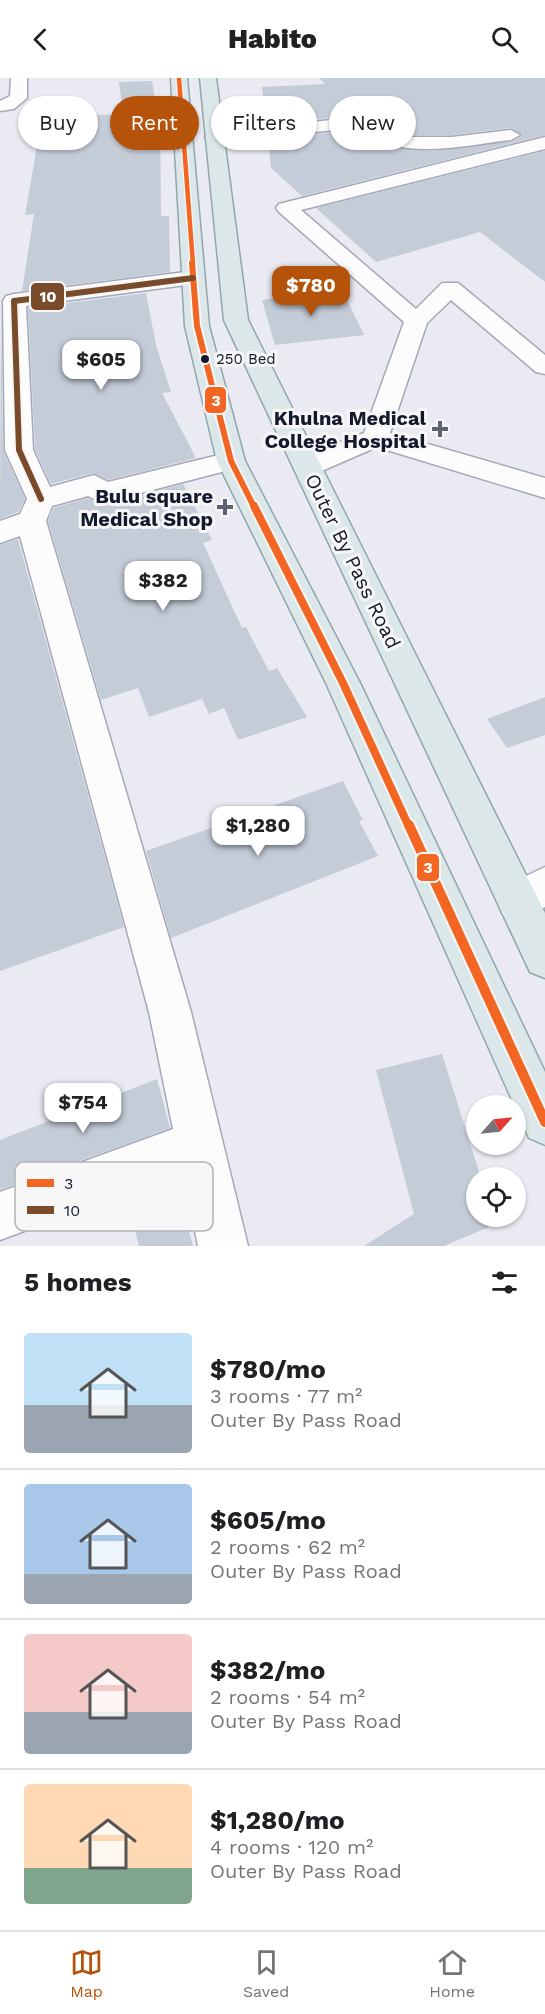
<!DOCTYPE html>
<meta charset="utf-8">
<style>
body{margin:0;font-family:"Work Sans",sans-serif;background:#f2f2f2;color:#202124;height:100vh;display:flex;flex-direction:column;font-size:22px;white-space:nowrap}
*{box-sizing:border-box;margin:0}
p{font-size:20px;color:#757577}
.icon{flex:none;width:33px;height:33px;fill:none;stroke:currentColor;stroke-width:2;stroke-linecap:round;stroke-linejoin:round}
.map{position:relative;height:1168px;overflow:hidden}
.sheet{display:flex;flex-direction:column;background:#fff;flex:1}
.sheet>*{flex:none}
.guide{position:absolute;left:18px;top:18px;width:510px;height:54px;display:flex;gap:12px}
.needle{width:39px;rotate:63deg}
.buttons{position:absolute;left:466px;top:1017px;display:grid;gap:12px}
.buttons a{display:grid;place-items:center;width:60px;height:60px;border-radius:50%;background:#fff;box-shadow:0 2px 4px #0004;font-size:30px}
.price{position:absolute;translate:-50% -51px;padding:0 14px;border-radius:12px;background:#fff;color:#222;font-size:20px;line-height:39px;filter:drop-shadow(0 2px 3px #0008)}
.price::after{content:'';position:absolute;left:50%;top:36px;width:18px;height:14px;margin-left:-9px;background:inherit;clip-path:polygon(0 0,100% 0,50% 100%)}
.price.selected{background:#b45309;color:#fff}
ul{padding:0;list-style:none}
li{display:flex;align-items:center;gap:18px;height:150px;padding:0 24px}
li+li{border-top:2px solid #e0e0e0}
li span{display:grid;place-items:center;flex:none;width:168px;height:120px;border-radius:6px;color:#555}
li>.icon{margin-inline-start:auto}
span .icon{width:72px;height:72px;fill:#fffc;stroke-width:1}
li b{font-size:26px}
h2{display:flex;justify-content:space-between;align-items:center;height:72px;padding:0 24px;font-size:26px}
.tag{padding:0 21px;border-radius:27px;background:#fff;box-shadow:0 2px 4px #0004;font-size:21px;line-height:54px}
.tag.selected{background:#b45309;color:#fff}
header{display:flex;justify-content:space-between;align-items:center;height:78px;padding:0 24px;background:#fff;font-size:27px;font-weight:800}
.tab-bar{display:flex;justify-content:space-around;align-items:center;height:84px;border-top:2px solid #e0e0e0;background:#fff;font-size:16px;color:#757577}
.tab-bar a{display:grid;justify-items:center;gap:3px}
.tab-bar .selected{color:#b45309}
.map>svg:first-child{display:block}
.building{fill:#c4ccd8}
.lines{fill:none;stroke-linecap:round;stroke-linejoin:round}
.minor-casing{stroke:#a5a8b6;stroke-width:3}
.major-casing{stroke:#91a5ad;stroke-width:3}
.minor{fill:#fcfcfd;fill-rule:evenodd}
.major{fill:#dce7ea;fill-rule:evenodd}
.bus-1-far3-casing{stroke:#f7f7f7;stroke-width:7}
.bus-1-far2-casing{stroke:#f7f7f7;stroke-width:10}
.bus-1-far1-casing{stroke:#f7f7f7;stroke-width:12}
.bus-1-casing{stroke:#f7f7f7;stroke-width:14}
.bus-2-casing{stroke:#f7f7f7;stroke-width:10}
.bus-1-far3{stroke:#f26522;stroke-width:4.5}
.bus-1-far2{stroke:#f26522;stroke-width:6}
.bus-1-far1{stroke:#f26522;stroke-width:8}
.bus-1{stroke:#f26522;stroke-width:10}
.bus-2{stroke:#7a4b2a;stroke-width:6}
.bus-dot{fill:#14192e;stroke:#f7f7f7;stroke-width:2}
.poi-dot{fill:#5f6273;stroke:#f7f7f7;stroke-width:2}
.labels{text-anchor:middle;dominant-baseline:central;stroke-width:6;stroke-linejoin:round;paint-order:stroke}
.far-bus-label{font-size:15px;fill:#14192e;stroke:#f7f7f7;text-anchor:start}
.poi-label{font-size:20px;font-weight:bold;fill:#14192e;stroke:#f7f7f7;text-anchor:end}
.street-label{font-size:20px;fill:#14192e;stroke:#f7f7f7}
.key{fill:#f7f7f7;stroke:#b3b4bb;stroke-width:1.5}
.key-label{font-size:16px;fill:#14192e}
.line-badge{stroke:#f7f7f7;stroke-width:2}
.badge-label{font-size:16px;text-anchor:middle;font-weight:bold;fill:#fff}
</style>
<header><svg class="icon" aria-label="back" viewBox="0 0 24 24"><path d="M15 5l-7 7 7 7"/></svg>Habito<svg class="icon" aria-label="search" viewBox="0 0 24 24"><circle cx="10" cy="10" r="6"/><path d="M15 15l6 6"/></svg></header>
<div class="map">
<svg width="545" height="1168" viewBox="0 0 545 1168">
<rect width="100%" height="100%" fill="#eaebf2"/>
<g class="building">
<path d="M319 0H545V57L302 118 271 90 268 61 355 52 392 69 431 73 511 64 522 58 511 50 452 57H411L382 49 360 37 266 46 262 9 325 6Z"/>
<path d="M152 3 157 34H160L161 138H169L170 194 22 213 34 136 25 137 42 39 123 36 119 4Z"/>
<path d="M545 73V204L480 154 376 184 316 130Z"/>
<path d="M341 209 364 257 275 267 262 222Z"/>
<path d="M146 215 156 267 171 314 162 315 196 380 108 402 93 395 51 406 35 371 28 230Z"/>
<path d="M1 230 3 372 25 421 18 434 0 441Z"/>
<path d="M183 406 212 462 203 465 242 550 246 549 269 593 277 590 307 639 238 662 224 630 209 636 202 621 149 639 138 610 101 622 48 443 54 430 88 420 103 427Z"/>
<path d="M18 461 124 849 0 893V467Z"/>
<path d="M545 619V657L507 670 487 641Z"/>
<path d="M343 703 363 742 359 743 378 778 171 860 146 773Z"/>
<path d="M442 976 480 1097 477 1098V1138H493L496 1146 444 1168H364L414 1136 376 992Z"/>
<path d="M157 1001 170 1050 0 1112V1062Z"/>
<path d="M174 1100 193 1168H139L126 1117Z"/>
</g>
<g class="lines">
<g class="minor-casing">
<g id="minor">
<path d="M11 0H27V20L14 31 0 33V23L10 18Z"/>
<path d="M360 39 381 51 411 59H452L511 52 520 57 511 62C460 68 401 84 356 50L214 64 205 59 214 54Z"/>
<path d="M545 59V71L301 132 416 231 442 205H458L545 277V296L536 294 451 222 427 245 390 355 545 400V420L377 369 317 395 307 397 297 395 293 388 297 381 364 355 404 244 279 134 276 130 279 126Z"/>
<path d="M193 193 201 195 204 200 201 205 26 228 33 372 50 409 94 397 108 404 231 374 241 377 245 383 241 389 102 425 88 418 52 428 46 443 191 934 248 1168H198L183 1094 0 1162V1114L173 1051 149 934 20 458 0 465V443L20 436 27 421 5 372 3 223 6 218 14 216Z"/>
<path d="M545 789V829L517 842 503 837 497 823 503 809Z"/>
</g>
</g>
<g class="major-casing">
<g id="major">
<path d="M171 0H187L209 248 245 383 360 605 545 994V1067L529 1060 326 605 217 383 185 248Z"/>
<path d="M200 0H216L248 242 545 835V900L530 894 224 242Z"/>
</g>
</g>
<use href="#minor" class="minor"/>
<use href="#major" class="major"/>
<g class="bus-1-far3-casing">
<path id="bus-1-far3" d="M179 0 193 186"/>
</g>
<g class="bus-1-far2-casing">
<path id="bus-1-far2" d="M192 185 197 248 231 383 254 429"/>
</g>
<g class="bus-1-far1-casing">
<path id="bus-1-far1" d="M254 428 343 605 409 749"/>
</g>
<g class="bus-1-casing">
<path id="bus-1" d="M409 747 545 1044"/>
</g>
<g class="bus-2-casing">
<path id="bus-2" d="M41 421 19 372 14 223 193 200"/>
</g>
<use href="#bus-1-far3" class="bus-1-far3"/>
<use href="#bus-1-far2" class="bus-1-far2"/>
<use href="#bus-1-far1" class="bus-1-far1"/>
<use href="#bus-1" class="bus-1"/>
<use href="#bus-2" class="bus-2"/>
</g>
<circle class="bus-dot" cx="205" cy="281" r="5"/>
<g class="poi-dot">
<path d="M437 342h6v6h6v6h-6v6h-6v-6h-6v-6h6z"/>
<path d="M222 420h6v6h6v6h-6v6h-6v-6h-6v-6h6z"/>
</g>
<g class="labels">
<g class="far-bus-label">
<text x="216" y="281">250 Bed</text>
</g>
<g class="poi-label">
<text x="426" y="340">Khulna Medical<tspan x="426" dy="23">College Hospital</tspan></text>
<text x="213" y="418">Bulu square<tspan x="213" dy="23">Medical Shop</tspan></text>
</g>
<g class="street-label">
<text transform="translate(353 483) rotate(64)">Outer By Pass Road</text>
</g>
</g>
<rect x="15" y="1084" width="198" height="69" rx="9" class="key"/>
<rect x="27" y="1101" width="27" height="8" fill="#f26522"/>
<rect x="27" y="1128" width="27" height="8" fill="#7a4b2a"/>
<g class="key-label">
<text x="64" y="1111">3</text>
<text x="64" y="1138">10</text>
</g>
<g class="line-badge">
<rect x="30" y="204" width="35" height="29" rx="6" fill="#7a4b2a"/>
<rect x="204" y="308" width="23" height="28" rx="6" fill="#f26522"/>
<rect x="416" y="775" width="24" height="29" rx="6" fill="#f26522"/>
</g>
<g class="badge-label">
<text x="48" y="224">10</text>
<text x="216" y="328">3</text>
<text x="428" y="795">3</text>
</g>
</svg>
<div class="buttons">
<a><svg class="needle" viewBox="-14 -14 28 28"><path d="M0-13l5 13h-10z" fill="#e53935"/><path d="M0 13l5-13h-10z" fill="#757577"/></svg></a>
<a><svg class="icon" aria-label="locate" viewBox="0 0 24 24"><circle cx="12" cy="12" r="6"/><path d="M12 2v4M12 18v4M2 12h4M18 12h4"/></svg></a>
</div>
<b class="price selected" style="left:311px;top:239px">$780</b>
<b class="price" style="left:101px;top:313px">$605</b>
<b class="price" style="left:163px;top:534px">$382</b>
<b class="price" style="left:258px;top:779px">$1,280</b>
<b class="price" style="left:83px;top:1056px">$754</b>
<div class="guide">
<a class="tag">Buy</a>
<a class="tag selected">Rent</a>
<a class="tag">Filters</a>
<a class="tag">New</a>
</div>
</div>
<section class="sheet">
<h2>5 homes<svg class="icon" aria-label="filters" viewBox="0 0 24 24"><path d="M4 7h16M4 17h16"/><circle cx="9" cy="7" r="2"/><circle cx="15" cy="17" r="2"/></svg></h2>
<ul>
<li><span style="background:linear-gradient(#bfe0f5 60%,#9aa5b1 0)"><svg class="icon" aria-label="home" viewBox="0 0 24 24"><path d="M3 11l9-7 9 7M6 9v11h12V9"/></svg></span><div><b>$780/mo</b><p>3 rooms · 77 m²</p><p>Outer By Pass Road</p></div></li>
<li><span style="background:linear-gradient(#a9c7e8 75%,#9aa5b1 0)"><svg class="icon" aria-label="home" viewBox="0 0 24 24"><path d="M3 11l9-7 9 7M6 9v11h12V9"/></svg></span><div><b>$605/mo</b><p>2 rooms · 62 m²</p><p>Outer By Pass Road</p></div></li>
<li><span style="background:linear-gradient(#f6c9c9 65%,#9aa5b1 0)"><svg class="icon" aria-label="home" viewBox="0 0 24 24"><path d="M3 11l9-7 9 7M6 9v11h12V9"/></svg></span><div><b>$382/mo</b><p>2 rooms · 54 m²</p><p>Outer By Pass Road</p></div></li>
<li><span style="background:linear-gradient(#ffd9b3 70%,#7fa58c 0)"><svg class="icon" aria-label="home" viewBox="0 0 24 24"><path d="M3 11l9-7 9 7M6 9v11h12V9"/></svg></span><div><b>$1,280/mo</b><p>4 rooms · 120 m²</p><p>Outer By Pass Road</p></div></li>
</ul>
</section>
<nav class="tab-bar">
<a class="selected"><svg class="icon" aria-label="map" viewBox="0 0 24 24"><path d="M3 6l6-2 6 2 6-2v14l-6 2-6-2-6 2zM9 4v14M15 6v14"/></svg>Map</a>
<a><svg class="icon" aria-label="saved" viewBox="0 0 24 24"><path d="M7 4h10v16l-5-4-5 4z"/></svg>Saved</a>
<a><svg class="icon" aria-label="home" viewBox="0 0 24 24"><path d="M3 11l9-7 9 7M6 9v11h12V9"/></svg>Home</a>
</nav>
